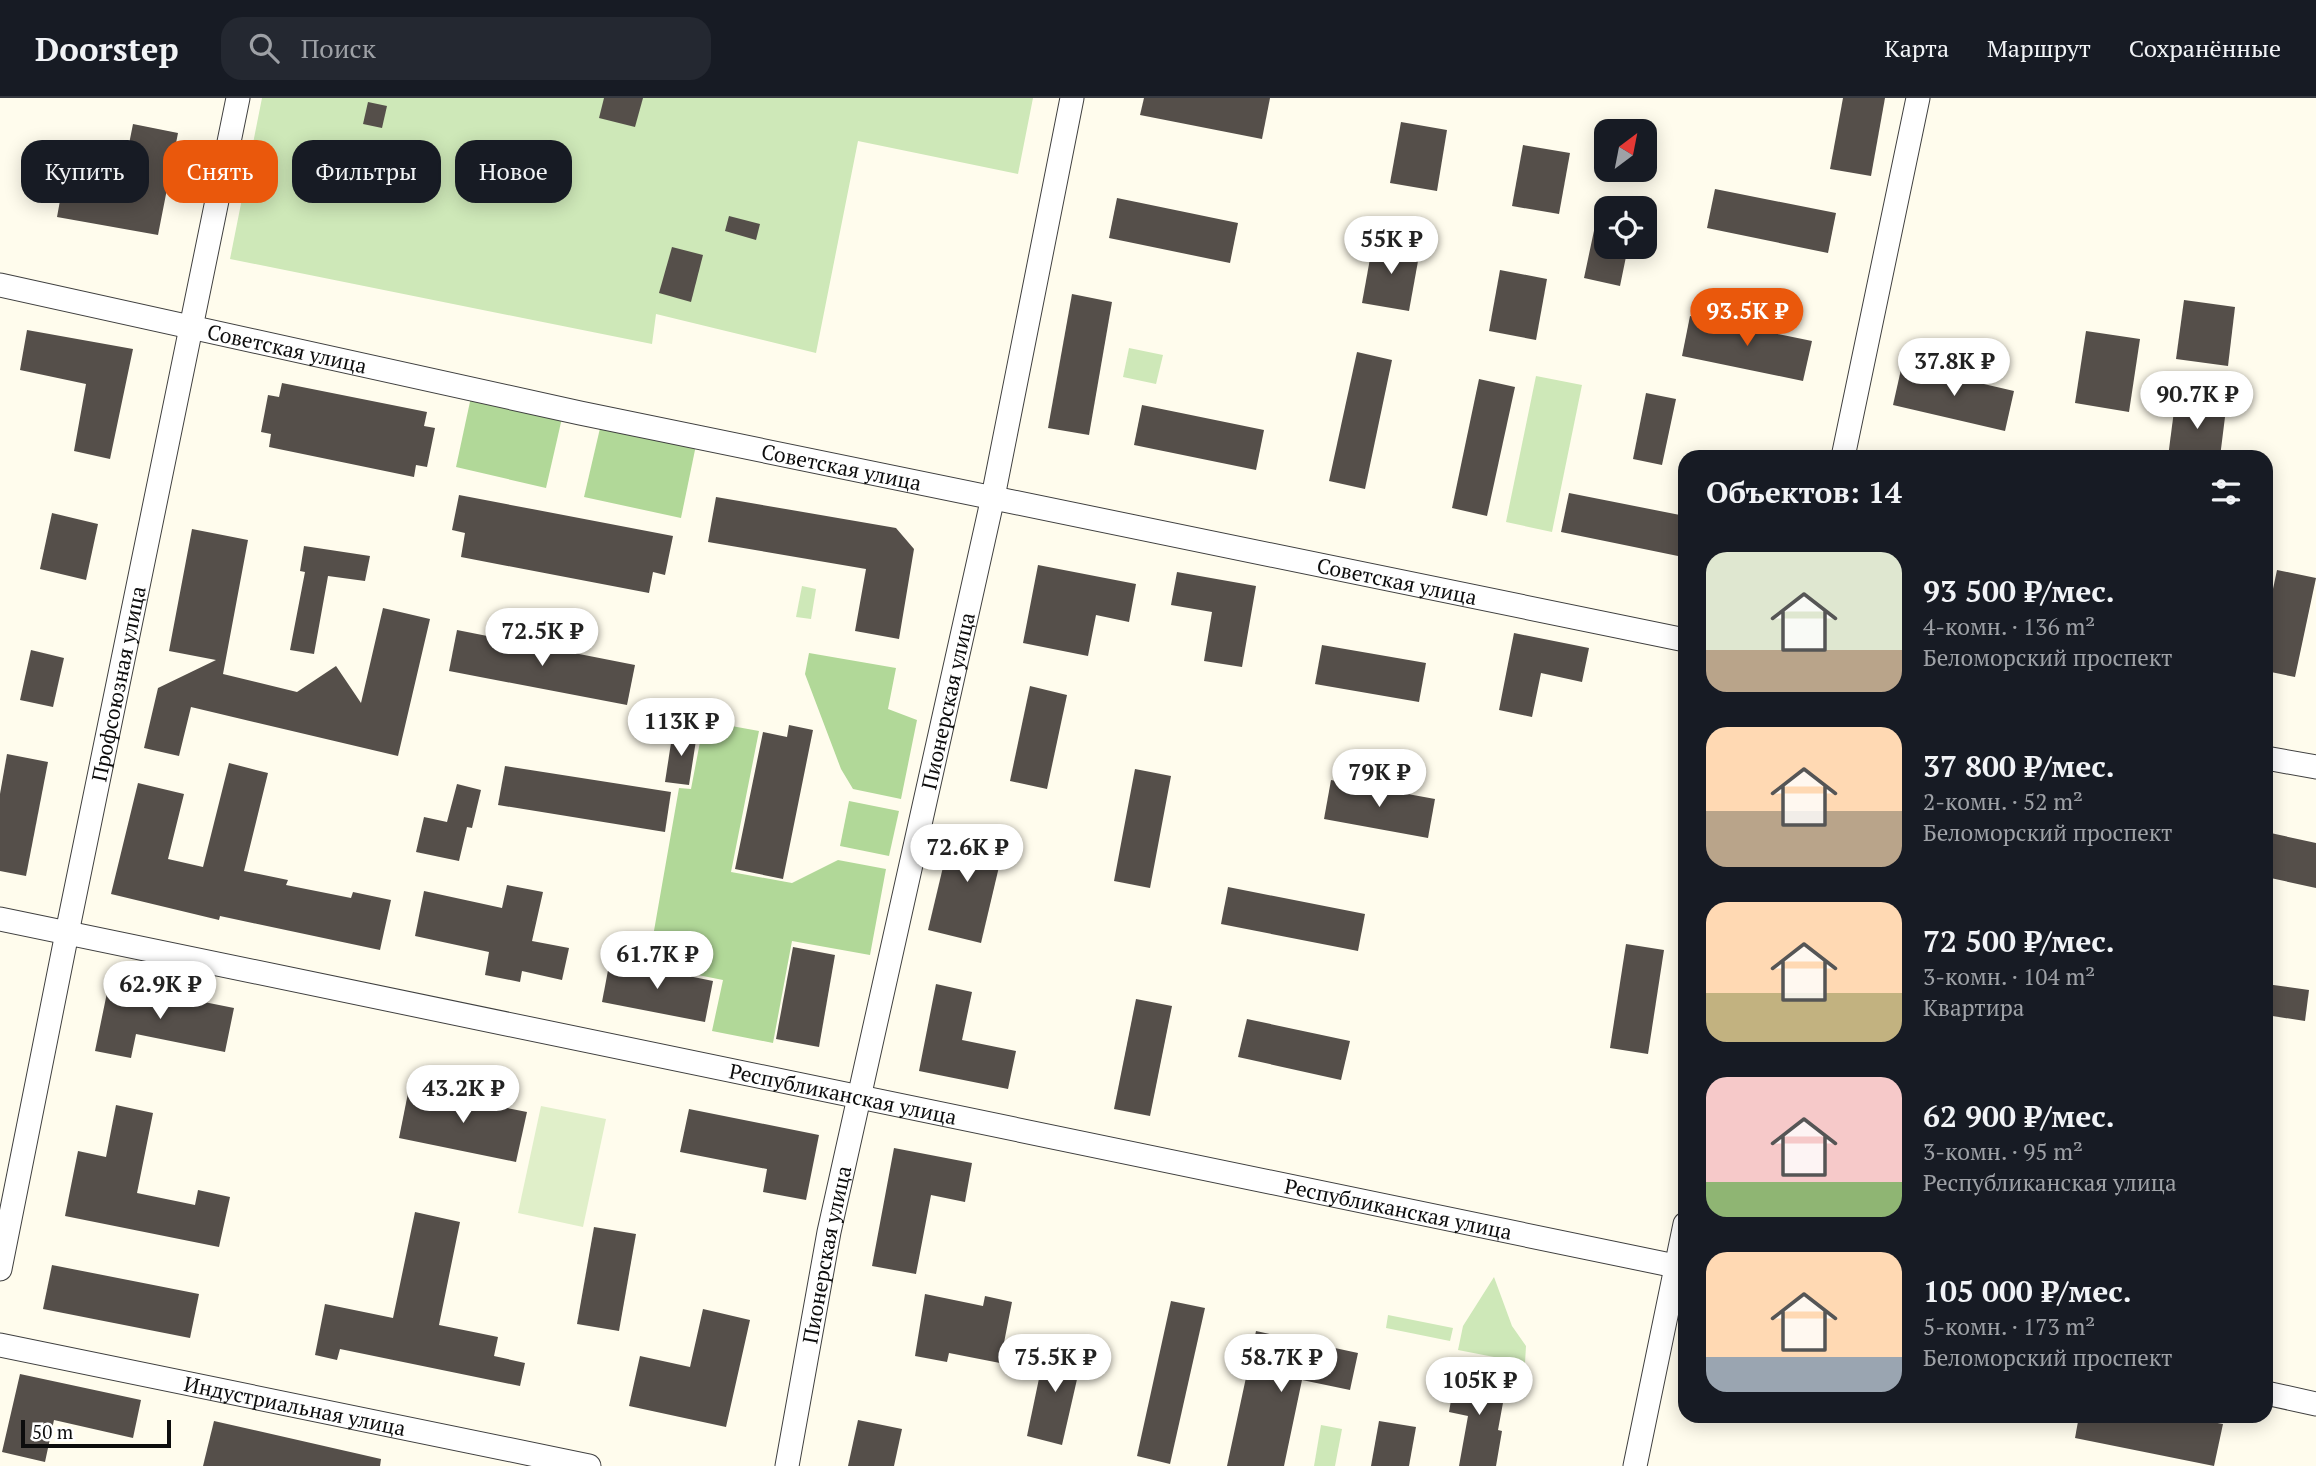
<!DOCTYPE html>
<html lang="ru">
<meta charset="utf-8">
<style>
body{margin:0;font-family:"PT Serif",serif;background:#242831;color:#f1f3f6;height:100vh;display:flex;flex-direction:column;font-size:26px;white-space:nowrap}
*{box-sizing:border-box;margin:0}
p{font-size:23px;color:#9ea1a6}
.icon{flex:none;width:38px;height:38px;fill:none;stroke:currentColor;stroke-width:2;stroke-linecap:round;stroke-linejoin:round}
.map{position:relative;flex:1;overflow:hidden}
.panel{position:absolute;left:1678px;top:352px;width:595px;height:973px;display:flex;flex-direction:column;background:#171b24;border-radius:21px;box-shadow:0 4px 18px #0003}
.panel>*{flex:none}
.top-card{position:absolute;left:21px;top:42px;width:665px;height:63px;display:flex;gap:14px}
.needle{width:46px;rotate:32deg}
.buttons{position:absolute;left:1594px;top:21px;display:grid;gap:14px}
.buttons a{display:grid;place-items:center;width:63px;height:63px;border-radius:14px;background:#171b24;box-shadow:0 4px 18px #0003;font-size:35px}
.scale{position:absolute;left:21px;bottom:18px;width:150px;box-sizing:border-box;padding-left:7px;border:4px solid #0d0d0d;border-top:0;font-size:19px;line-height:24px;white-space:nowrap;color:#0d0d0d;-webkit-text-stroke:5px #fff;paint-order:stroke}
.price{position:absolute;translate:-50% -60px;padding:0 16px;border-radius:24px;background:#fff;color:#222;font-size:23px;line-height:46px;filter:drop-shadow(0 2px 4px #0008)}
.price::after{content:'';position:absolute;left:50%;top:42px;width:21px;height:16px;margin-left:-10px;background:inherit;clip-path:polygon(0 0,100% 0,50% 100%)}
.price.on{background:#ea580c;color:#fff}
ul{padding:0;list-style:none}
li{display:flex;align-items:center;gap:21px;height:175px;padding:0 28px}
li span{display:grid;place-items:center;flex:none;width:196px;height:140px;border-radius:21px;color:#555}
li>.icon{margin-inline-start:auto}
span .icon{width:84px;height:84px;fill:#fffc;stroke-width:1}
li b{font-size:30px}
h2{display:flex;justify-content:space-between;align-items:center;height:84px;padding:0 28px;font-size:30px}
.pill{padding:0 24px;border-radius:21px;background:#171b24;box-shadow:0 4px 18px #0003;font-size:24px;line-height:63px}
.pill.on{background:#ea580c;color:#fff}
header{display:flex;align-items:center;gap:42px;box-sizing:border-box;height:98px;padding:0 35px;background:#171b24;border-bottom:2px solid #363941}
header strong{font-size:33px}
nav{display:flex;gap:38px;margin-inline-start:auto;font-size:24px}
.search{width:490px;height:63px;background:#242831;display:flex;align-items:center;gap:18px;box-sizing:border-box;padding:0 24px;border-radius:21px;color:#9ea1a6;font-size:26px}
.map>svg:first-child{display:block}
.green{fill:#cee8b8}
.forest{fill:#b1d898}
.pitch{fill:#e0efc9}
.building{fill:#554f4a}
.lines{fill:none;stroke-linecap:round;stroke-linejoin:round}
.minor-casing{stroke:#404040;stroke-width:25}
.minor{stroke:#fff;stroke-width:23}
.labels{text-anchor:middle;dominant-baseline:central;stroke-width:7;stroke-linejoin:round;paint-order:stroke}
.street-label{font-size:21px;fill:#0d0d0d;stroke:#fff}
</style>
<header>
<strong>Doorstep</strong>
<div class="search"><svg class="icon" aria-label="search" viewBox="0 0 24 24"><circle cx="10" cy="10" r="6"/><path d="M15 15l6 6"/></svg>Поиск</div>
<nav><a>Карта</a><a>Маршрут</a><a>Сохранённые</a></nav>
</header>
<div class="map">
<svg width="2316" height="1368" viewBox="0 0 2316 1368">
<rect width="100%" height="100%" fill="#fffced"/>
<g class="green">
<path d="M262 0H1033L1018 76 858 43 816 255 656 216 652 246 230 161Z"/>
<path d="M1129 250 1163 257 1156 286 1123 279Z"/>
<path d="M1536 278 1582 287 1552 434 1506 424Z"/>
<path d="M802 488 816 491 811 521 796 519Z"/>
<path d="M1494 1179 1512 1228 1526 1248 1525 1265 1458 1252 1463 1228Z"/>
<path d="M1388 1217 1453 1230 1450 1243 1386 1230Z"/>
<path d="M1321 1327 1342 1331 1335 1368H1314Z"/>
</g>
<g class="forest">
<path d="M471 299 562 320 546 390 456 369Z"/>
<path d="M601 326 696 347 681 420 584 399Z"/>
<path d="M809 555 896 570 888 611 917 622 901 701 853 691 841 671 805 576Z"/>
<path d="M704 623 759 633 731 774 792 785 838 762 886 771 870 857 792 843 773 945 712 933 723 882 648 867 679 690 691 691Z"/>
<path d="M849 703 899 713 889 758 840 748Z"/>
</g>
<path class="pitch" d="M541 1008 606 1021 583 1129 518 1115Z"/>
<g class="building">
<path d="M604 0H643L635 29 599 20Z"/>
<path d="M1144 0H1270L1262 41 1140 17Z"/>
<path d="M1843 0H1885L1871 78 1830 71Z"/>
<path d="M368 4 387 8 382 30 363 26Z"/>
<path d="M1401 24 1447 32 1437 93 1390 85Z"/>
<path d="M133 26 178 35 158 137 57 119 65 75 121 86Z"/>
<path d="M1523 47 1570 55 1559 116 1512 108Z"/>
<path d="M1715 91 1836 115 1828 155 1707 130Z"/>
<path d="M1117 100 1238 125 1230 165 1109 140Z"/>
<path d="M1599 109 1606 110V149H1628L1620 188 1584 180Z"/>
<path d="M729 118 760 126 756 142 725 133Z"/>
<path d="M1373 144 1420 152 1409 213 1362 205Z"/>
<path d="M672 149 703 157 691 204 659 195Z"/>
<path d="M1500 172 1547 181 1536 242 1489 233Z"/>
<path d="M1072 196 1112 204 1089 337 1048 330Z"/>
<path d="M2184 202 2235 209 2228 268 2176 261Z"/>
<path d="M1690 218 1812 243 1803 283 1682 258Z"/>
<path d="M27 232 133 251 110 361 74 353 86 286 20 272Z"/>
<path d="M2086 233 2140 241 2129 314 2075 305Z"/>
<path d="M1357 254 1392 262 1365 391 1329 383Z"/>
<path d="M1902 267 2014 293 2005 333 1893 307Z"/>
<path d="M1479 281 1515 289 1487 418 1452 410Z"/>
<path d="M282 285 427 314 424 328 435 330 427 369 416 367 414 379 269 349 271 336 261 334 268 297 279 299Z"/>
<path d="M1646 295 1676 301 1662 367 1633 361Z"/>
<path d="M2175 305 2226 311 2220 359H2168Z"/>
<path d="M1142 307 1264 332 1256 372 1134 347Z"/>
<path d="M1569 395 1685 418 1678 458 1561 434Z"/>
<path d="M459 397 673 438 665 477 653 474 649 495 461 459 465 435 452 432Z"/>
<path d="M716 399 896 430 914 451 899 541 855 533 866 471 708 444Z"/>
<path d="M52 415 98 426 86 482 40 471Z"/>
<path d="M192 431 248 442 223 576 297 594 336 568 361 605 383 510 430 521 398 658 191 609 179 658 144 650 158 590 216 562 169 553Z"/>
<path d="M304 448 370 458 365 483 328 478 314 556 290 552 305 474 300 473Z"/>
<path d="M1038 467 1136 486 1129 524 1096 517 1088 558 1023 545Z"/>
<path d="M2277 472 2316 480 2295 579 2266 573V524Z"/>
<path d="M1177 474 1256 488 1242 569 1204 563 1212 514 1171 507Z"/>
<path d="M457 532 635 567 627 607 449 573Z"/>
<path d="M1514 535 1589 550 1582 584 1541 575 1532 619 1499 612Z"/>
<path d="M1322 547 1426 565 1419 604 1315 586Z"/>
<path d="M31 552 64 560 53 609 20 602Z"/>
<path d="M1030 588 1067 597 1047 691 1010 683Z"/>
<path d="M789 627 813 632 783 781 735 771 763 634 787 639Z"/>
<path d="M673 632 697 636 689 687 665 684Z"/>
<path d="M7 656 48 664 26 778 0 773V696Z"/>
<path d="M229 665 268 675 244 773 288 782 286 787 351 800 353 794 391 802 380 852 220 818 219 822 111 796 138 685 184 696 168 761 203 769Z"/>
<path d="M505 668 671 694 665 734 498 707Z"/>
<path d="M1135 671 1171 678 1150 790 1114 783Z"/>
<path d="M1331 682 1435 701 1428 740 1324 721Z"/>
<path d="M457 686 481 692 472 730 467 729 459 763 416 754 424 719 447 724Z"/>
<path d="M953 727 1006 739 981 845 928 832Z"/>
<path d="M2266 734 2316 745V790L2266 779Z"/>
<path d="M507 787 543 794 532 843 569 850 562 882 522 873 520 884 485 877 489 854 415 838 424 793 502 810Z"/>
<path d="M1228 789 1365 816 1358 853 1221 826Z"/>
<path d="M1626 846 1664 852 1648 956 1610 950Z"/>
<path d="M793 849 835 857 819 949 776 941Z"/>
<path d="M610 862 713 883 705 924 602 904Z"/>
<path d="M109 885 234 910 225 954 136 936 131 960 95 953Z"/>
<path d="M936 886 972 894 962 942 1016 953 1008 991 919 973Z"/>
<path d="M2266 886 2309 892 2305 923 2266 917Z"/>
<path d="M1136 901 1172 908 1150 1018 1114 1011Z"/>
<path d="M1247 921 1350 943 1341 982 1238 959Z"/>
<path d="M409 990 527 1014 516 1064 399 1040Z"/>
<path d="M116 1007 153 1015 137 1095 195 1107 198 1092 230 1099 219 1149 65 1118 78 1053 106 1059Z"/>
<path d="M689 1011 819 1037 806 1102 763 1094 767 1071 680 1054Z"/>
<path d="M894 1050 972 1065 965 1104 931 1097 916 1176 872 1168Z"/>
<path d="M415 1114 460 1124 439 1227 498 1239 494 1258 525 1265 520 1288 340 1251 337 1262 315 1257 325 1206 393 1220Z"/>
<path d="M594 1129 636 1136 619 1233 577 1226Z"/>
<path d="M52 1167 199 1196 190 1240 43 1211Z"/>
<path d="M925 1196 983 1208 985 1198 1012 1204 1000 1265 949 1255 947 1264 915 1258Z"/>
<path d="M1171 1203 1205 1210 1170 1366 1137 1358Z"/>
<path d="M703 1211 750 1222 726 1329 629 1308 640 1258 690 1269Z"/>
<path d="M1256 1233 1358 1255 1350 1292 1302 1282 1284 1368H1227Z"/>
<path d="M1046 1247 1083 1255 1062 1347 1027 1338Z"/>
<path d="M1456 1273 1507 1283 1498 1332 1502 1333 1496 1368H1459L1468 1318 1449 1314Z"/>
<path d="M20 1276 141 1302 133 1340 54 1322 45 1364 2 1354Z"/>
<path d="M2079 1318H2179L2223 1326 2214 1368 2075 1340Z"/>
<path d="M858 1322 902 1331 894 1368H848Z"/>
<path d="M214 1323 381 1361 380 1368H203Z"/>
<path d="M1379 1323 1416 1329 1409 1368H1371Z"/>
</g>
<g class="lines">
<g class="minor-casing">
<g id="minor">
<path id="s1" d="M0 187 580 315 1685 542"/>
<path d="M1843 359 1918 0"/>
<path d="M2266 660 2316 669"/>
<path id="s2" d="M0 821 1685 1170"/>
<path id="s3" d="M0 1171 67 835 238 0"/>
<path id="s4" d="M0 1247 589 1368"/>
<path d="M2266 1295 2316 1306"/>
<path id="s5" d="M787 1368 829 1134 993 399 1072 0"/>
<path d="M1635 1368 1685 1126"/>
</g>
</g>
<use href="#minor" class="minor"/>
</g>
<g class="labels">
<g class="street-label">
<text stroke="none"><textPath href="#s1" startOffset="294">Советская улица</textPath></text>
<text stroke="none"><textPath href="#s1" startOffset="861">Советская улица</textPath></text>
<text stroke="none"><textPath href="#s1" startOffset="1428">Советская улица</textPath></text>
<text stroke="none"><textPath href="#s3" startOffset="597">Профсоюзная улица</textPath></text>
<text stroke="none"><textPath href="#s5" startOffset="782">Пионерская улица</textPath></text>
<text stroke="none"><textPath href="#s2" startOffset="861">Республиканская улица</textPath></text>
<text stroke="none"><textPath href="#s2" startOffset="1428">Республиканская улица</textPath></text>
<text stroke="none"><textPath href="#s5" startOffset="215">Пионерская улица</textPath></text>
<text stroke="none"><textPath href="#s4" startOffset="301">Индустриальная улица</textPath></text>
</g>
</g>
</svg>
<div class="buttons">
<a><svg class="needle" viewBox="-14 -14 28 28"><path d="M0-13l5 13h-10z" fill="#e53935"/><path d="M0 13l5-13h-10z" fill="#9ea1a6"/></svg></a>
<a><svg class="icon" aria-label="locate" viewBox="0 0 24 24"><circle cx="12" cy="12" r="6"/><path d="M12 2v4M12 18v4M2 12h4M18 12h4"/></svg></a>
</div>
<div class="scale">50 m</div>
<b class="price" style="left:1391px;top:178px">55K ₽</b>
<b class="price on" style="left:1747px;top:250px">93.5K ₽</b>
<b class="price" style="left:1954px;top:300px">37.8K ₽</b>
<b class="price" style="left:2197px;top:333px">90.7K ₽</b>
<b class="price" style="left:542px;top:570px">72.5K ₽</b>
<b class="price" style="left:681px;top:660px">113K ₽</b>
<b class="price" style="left:1379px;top:711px">79K ₽</b>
<b class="price" style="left:967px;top:786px">72.6K ₽</b>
<b class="price" style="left:657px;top:893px">61.7K ₽</b>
<b class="price" style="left:160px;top:923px">62.9K ₽</b>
<b class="price" style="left:463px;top:1027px">43.2K ₽</b>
<b class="price" style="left:1055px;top:1296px">75.5K ₽</b>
<b class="price" style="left:1281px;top:1296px">58.7K ₽</b>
<b class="price" style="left:1479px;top:1319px">105K ₽</b>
<div class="top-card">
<a class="pill">Купить</a>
<a class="pill on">Снять</a>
<a class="pill">Фильтры</a>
<a class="pill">Новое</a>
</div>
<section class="panel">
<h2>Объектов: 14<svg class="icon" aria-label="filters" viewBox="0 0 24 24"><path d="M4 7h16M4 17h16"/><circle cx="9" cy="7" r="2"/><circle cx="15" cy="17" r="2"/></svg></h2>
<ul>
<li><span style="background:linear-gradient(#dfe7d0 70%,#b9a48a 0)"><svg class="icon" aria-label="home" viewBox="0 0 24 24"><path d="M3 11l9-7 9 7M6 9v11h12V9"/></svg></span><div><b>93 500 ₽/мес.</b><p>4-комн. · 136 m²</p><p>Беломорский проспект</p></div></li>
<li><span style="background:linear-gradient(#ffd9b3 60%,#b9a48a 0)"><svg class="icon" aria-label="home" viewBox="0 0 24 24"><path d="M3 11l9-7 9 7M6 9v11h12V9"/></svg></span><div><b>37 800 ₽/мес.</b><p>2-комн. · 52 m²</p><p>Беломорский проспект</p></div></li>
<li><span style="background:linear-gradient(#ffd9b3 65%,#c2b280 0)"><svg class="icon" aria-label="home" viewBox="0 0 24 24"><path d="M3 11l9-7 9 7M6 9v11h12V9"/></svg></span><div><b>72 500 ₽/мес.</b><p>3-комн. · 104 m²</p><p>Квартира</p></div></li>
<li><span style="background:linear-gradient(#f6c9c9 75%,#8fb573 0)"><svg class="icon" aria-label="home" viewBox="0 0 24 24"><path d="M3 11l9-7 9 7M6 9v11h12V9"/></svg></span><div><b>62 900 ₽/мес.</b><p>3-комн. · 95 m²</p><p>Республиканская улица</p></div></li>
<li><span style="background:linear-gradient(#ffd9b3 75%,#9aa5b1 0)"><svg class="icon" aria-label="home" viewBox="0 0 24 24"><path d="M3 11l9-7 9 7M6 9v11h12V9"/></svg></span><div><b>105 000 ₽/мес.</b><p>5-комн. · 173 m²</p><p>Беломорский проспект</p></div></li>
</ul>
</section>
</div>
